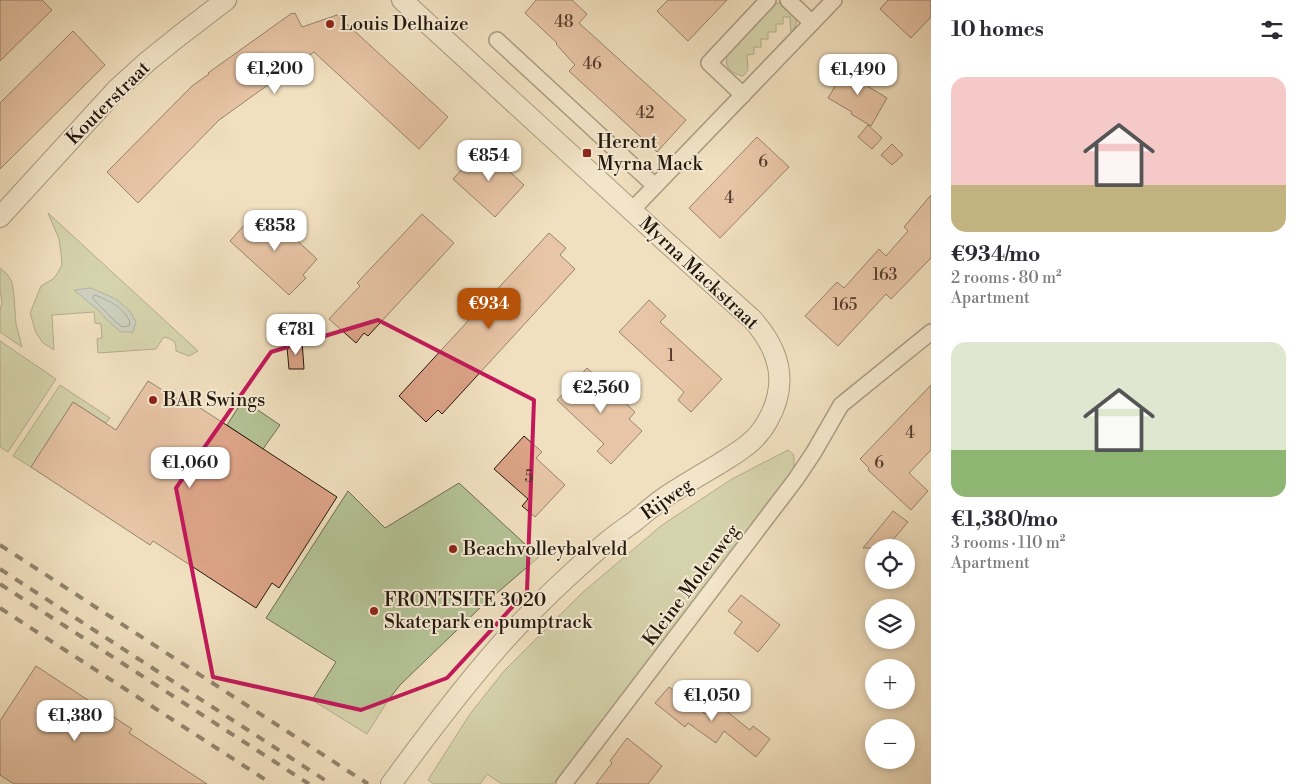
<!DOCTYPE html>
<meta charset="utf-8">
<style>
body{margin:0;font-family:"Libre Bodoni",serif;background:#f7f7f7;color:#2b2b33;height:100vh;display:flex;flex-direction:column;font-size:19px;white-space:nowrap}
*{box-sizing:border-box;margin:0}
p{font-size:16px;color:#7c7c81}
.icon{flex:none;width:28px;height:28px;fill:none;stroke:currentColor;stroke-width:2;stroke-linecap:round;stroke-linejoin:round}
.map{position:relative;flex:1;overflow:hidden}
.side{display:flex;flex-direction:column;background:#fff;width:375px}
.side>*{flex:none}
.tools{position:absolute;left:865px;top:539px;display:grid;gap:10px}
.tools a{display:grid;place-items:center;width:50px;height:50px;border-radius:50%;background:#fff;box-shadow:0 2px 8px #0003;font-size:25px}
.price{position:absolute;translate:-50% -42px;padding:0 11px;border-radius:10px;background:#fff;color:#222;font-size:16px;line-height:32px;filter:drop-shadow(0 1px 2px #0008)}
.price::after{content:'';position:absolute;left:50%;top:30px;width:15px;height:11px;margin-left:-8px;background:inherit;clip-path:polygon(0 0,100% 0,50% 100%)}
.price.on{background:#b45309;color:#fff}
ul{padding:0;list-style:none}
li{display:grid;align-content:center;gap:10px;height:265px;padding:0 20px}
li span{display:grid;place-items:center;height:155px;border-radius:15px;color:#555}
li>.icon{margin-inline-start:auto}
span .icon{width:90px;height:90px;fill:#fffc;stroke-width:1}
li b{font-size:21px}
h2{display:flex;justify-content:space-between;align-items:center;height:60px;padding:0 20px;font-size:21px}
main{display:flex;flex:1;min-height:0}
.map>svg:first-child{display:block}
.green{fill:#b4c396;stroke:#6c6d51}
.water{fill:#a0babd;stroke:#6e7976}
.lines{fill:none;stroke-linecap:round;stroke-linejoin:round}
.shore{stroke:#626864;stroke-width:1}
.building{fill:#dda488;stroke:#23170c}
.minor-casing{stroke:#564939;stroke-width:18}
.tertiary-casing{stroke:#564939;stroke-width:22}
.minor{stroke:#f6ebd5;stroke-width:15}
.tertiary{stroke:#f6ebd5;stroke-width:20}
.rail{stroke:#23170c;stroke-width:4;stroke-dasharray:9 9;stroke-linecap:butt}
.marked{fill:none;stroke:#c2185b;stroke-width:4;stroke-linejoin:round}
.poi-dot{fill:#8f2418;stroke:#f6ebd5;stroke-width:2}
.labels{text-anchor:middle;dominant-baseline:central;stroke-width:4;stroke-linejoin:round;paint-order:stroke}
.number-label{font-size:16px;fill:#523a2b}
.poi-label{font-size:19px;fill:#23170c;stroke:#f6ebd5;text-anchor:start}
.street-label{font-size:19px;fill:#23170c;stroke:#f6ebd5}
</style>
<main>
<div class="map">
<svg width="931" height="784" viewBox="0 0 931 784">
<rect width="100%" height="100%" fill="#f1e0bf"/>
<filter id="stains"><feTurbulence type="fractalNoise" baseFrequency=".004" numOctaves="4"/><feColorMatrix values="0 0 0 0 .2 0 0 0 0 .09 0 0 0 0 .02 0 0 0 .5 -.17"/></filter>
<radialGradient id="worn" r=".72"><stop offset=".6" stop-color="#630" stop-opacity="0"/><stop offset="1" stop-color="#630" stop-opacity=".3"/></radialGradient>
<g class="green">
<path d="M777 3H783L796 16C797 23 796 27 791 33L790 17H783V24H776V32H768V39H761V47H754V54L747 55 748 70 743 76C728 73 722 63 730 49L770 6Z"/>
<path d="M48 213 198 351 189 356 176 351C176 341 175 341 165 337L163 338 156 349 98 353 97 339 102 338 101 324 95 323 94 312 52 315 54 350 43 343 36 333 30 313 41 286 53 279 57 274 62 265 61 253 59 239Z"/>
<path d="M0 268 7 274 12 282 14 296 16 324 22 347 0 332V310L2 302 0 290Z"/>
<path d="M0 341 56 379 8 452 0 447Z"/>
<path d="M60 385 110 418 106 423 73 402 31 467 13 456Z"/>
<path d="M243 400 280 425 263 449 227 425Z"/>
<path d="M788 450 794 455V475L650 664 553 784H502L487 774 480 784H434L428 780 470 714 504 671 582 593 662 525 732 479Z"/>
<path d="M459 483 539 557 484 604 400 685 387 702 367 734 312 700 336 662 266 618 348 491 385 528Z"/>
</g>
<path class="water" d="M91 288 116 299 130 311 136 322 133 332H121L110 323 98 310 74 290Z"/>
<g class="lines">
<path class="shore" d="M95 295C110 301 123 307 130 322L129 326 122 327C111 319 103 308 93 299V297Z"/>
</g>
<g class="building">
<path d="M0 0H42L52 10 0 61Z"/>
<path d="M536 0H572L587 14 579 23 686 120 657 152 569 71 575 65 556 44 557 43 525 13Z"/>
<path d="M668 0H727L688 41 657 11Z"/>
<path d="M888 0H931V17L911 38 880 9Z"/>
<path d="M292 13 293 14 295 13 302 27 337 15 448 117 419 149 314 52 219 120 138 203 107 172 192 86 209 74 208 73Z"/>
<path d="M73 31 105 65 0 169V103Z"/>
<path d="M847 66 867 78 864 84 887 98 871 126 851 114 852 112 828 98Z"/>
<path d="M868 125 882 138 872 149 858 137Z"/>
<path d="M757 137 789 167 720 238 689 208Z"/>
<path d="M892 144 903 155 892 165 881 155Z"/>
<path d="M483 147 524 185 495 217 453 179Z"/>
<path d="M931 195V258L891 299 886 294 838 346 805 316 837 282 844 288 879 249 886 256 908 231 904 227Z"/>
<path d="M264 210 317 259 303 275 306 278 289 295 230 241 246 223 249 226Z"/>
<path d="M422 214 454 243 368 336 364 333 356 343 329 319 360 286 357 283Z"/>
<path d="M549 233 566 248 560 255 575 269 442 414 438 410 426 422 399 396Z"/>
<path d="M649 300 666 316 660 322 722 379 691 412 678 400 684 392 619 332Z"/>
<path d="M302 341 304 369H289L287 347Z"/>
<path d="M587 368 635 412 629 419 642 431 611 464 597 451 604 444 557 400Z"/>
<path d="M148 381 185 404 188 400 337 497 279 588 272 583 256 608 153 541 150 545 31 467 73 402 116 430Z"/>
<path d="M931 385V450L909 473 928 491 911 510 868 470 869 468 860 459Z"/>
<path d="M524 436 542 452 536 458 565 485 535 517 522 506 528 499 494 469Z"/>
<path d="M893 511 908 522 892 541 901 548H863Z"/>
<path d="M741 595 780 625 758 652 734 633 742 622 728 611Z"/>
<path d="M36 666 132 729 129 733 207 784H14L0 775V721Z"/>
<path d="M669 687 681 696 682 694 705 714 715 702 750 730 753 726 770 739 756 757 724 731 716 743 688 723 685 727 655 703Z"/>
<path d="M627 738 662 766 648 784H596L612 763 610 761Z"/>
</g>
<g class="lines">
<g class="minor-casing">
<g id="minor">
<path d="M788 0 812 23"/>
<path d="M497 40 655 186"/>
<path d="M743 95 709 63 768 0"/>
<path d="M632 210 834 0"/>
<path d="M564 784 796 479 814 452 841 405 931 332"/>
</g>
</g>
<g class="tertiary-casing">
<g id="tertiary">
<path d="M0 217 117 89 148 61 179 36 226 0"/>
<path d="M391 784C429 732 468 680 511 633 540 602 570 574 602 546 612 537 624 529 635 521 646 512 656 503 668 495 685 484 702 474 719 464 738 452 756 442 767 422 789 384 780 350 752 319L666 242 402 0"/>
</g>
</g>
<use href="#minor" class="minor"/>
<use href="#tertiary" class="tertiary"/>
<g class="rail">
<path d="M0 545 368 784"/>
<path d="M0 569 331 784"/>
<path d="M0 584 309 784"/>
<path d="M0 608 272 784"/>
</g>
</g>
<path d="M0 0H931V784H0ZM378 320 534 400 527 591 447 678 361 710 213 677 176 488 271 352Z" fill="#f1e0bf" fill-opacity=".55" fill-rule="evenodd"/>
<path class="marked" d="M378 320 534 400 527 591 447 678 361 710 213 677 176 488 271 352Z"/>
<g class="poi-dot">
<circle cx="330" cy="24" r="5"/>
<rect x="582" y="148" width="10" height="10" rx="2.5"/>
<circle cx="153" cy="400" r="5"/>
<circle cx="453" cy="549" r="5"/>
<circle cx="374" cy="611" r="5"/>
</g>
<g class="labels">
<g class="number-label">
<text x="564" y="22">48</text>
<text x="592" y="64">46</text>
<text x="645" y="113">42</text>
<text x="763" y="162">6</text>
<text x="729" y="198">4</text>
<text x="885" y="275">163</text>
<text x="845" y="305">165</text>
<text x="671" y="356">1</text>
<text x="910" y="433">4</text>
<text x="879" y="463">6</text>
<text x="529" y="477">5</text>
</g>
<g class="poi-label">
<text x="340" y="24">Louis Delhaize</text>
<text x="597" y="142">Herent<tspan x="597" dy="22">Myrna Mack</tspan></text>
<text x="163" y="400">BAR Swings</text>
<text x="463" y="549">Beachvolleybalveld</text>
<text x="384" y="600">FRONTSITE 3020<tspan x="384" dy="22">Skatepark en pumptrack</tspan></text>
</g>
<g class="street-label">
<text transform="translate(108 103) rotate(-45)">Kouterstraat</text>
<text transform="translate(699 273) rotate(43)">Myrna Mackstraat</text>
<text transform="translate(667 499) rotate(-35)">Rijweg</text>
<text transform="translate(691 585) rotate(-53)">Kleine Molenweg</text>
</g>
</g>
<rect width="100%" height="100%" filter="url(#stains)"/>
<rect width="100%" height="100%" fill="url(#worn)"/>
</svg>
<div class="tools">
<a><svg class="icon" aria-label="locate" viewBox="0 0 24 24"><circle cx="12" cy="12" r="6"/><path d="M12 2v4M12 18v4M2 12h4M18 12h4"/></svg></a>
<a><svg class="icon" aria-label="layers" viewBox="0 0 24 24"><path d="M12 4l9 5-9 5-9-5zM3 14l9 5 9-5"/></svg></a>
<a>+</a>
<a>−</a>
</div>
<b class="price" style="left:275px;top:95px">€1,200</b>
<b class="price" style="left:858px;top:96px">€1,490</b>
<b class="price" style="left:489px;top:182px">€854</b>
<b class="price" style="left:275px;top:252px">€858</b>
<b class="price on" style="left:489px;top:330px">€934</b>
<b class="price" style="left:296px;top:356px">€781</b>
<b class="price" style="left:601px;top:414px">€2,560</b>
<b class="price" style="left:190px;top:489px">€1,060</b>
<b class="price" style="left:712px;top:722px">€1,050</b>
<b class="price" style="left:75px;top:742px">€1,380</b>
</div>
<section class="side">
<h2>10 homes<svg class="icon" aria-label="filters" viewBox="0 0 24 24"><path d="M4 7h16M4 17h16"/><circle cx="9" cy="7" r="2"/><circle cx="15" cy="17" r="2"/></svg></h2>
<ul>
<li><span style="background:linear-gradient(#f6c9c9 70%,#c2b280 0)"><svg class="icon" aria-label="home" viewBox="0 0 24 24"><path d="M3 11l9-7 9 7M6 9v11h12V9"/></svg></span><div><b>€934/mo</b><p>2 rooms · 80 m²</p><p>Apartment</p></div></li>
<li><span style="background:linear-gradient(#dfe7d0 70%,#8fb573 0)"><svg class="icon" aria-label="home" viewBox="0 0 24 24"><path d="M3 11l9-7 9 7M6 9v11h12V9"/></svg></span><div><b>€1,380/mo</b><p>3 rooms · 110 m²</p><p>Apartment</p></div></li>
</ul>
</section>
</main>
